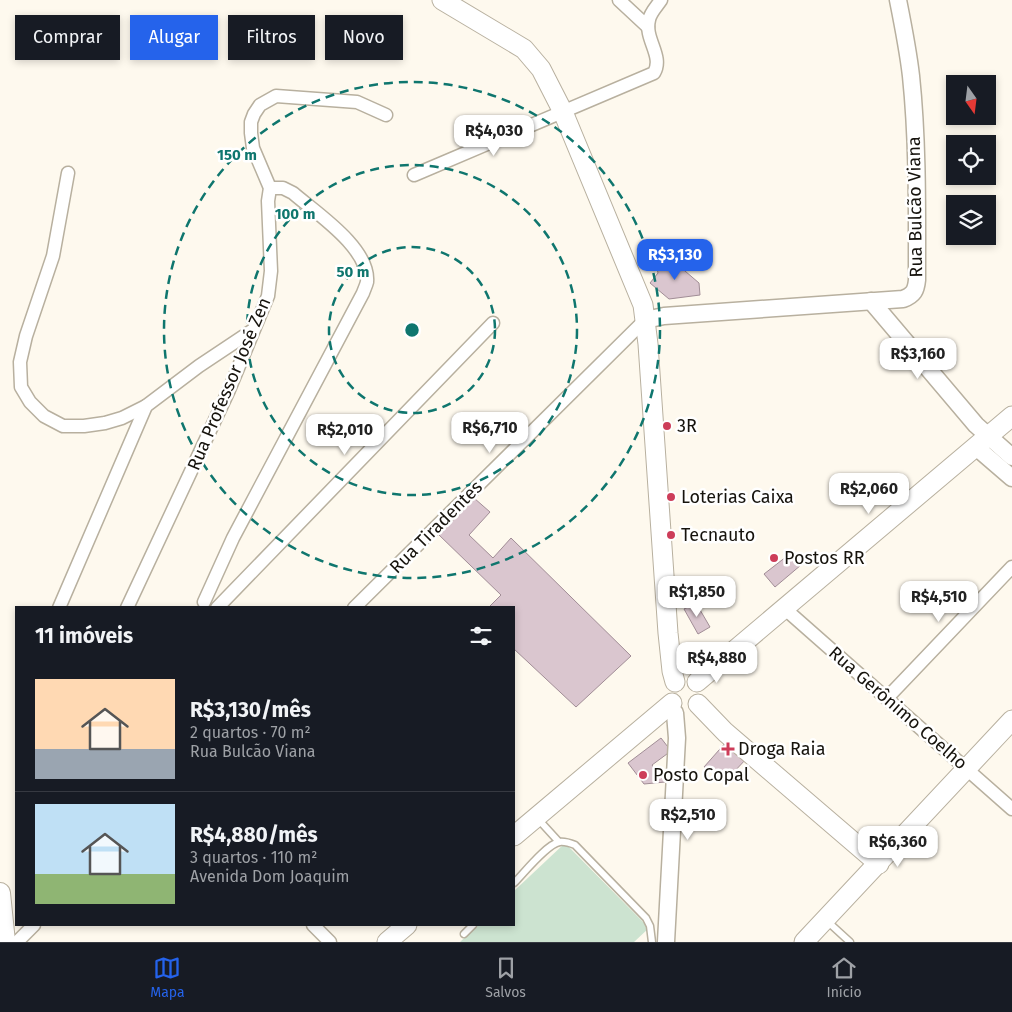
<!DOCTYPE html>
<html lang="pt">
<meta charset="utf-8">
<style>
body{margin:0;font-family:"Fira Sans",sans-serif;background:#20242c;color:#f1f3f6;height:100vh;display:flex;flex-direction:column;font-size:19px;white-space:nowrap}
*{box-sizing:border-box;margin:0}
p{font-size:16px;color:#9ea1a6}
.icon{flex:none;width:28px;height:28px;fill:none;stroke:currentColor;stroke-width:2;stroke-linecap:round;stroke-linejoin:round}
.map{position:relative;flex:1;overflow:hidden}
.sheet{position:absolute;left:15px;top:606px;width:500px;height:320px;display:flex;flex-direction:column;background:#171b24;border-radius:0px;box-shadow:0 2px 8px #0003}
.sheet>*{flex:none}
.top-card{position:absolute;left:15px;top:15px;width:500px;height:45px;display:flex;gap:10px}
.needle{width:32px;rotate:166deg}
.fabs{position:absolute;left:946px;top:75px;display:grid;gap:10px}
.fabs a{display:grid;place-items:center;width:50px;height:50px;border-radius:0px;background:#171b24;box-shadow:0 2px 8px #0003;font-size:25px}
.price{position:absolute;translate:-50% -42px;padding:0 11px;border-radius:10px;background:#fff;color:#222;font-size:16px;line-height:32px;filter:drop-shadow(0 1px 2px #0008)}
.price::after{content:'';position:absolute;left:50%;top:30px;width:15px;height:11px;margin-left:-8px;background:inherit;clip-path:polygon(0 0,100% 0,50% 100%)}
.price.on{background:#2563eb;color:#fff}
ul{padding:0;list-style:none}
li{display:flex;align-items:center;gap:15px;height:125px;padding:0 20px}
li+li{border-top:1px solid #363941}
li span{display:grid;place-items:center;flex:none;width:140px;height:100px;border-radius:0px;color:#555}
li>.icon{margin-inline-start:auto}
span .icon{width:60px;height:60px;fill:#fffc;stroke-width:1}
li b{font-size:21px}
h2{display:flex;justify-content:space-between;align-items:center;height:60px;padding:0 20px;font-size:21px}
.pill{padding:0 18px;border-radius:0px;background:#171b24;box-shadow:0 2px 8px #0003;font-size:18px;line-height:45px}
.pill.on{background:#2563eb;color:#fff}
.menu{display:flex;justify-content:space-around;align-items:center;height:70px;border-top:1px solid #363941;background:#171b24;font-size:14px;color:#9ea1a6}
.menu a{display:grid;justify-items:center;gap:2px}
.menu .on{color:#2563eb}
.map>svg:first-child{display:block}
.green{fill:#cce3d0}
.building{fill:#dac6cf;stroke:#a18d96}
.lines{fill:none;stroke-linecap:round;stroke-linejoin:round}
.service-casing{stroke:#b8b09f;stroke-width:9}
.minor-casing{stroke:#b8b09f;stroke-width:15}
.tertiary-casing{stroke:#b8b09f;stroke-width:19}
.secondary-casing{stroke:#b8b09f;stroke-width:21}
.primary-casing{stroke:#b8b09f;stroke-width:22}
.service{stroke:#fff;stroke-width:6}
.minor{stroke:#fff;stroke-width:12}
.tertiary{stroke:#fff;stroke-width:16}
.secondary{stroke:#fff;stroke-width:19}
.primary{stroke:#fff;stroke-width:20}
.ring{fill:none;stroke:#0f766e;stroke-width:2.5;stroke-dasharray:9 6}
.poi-dot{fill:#cd3d59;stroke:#fff;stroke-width:2}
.labels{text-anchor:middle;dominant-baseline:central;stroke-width:5;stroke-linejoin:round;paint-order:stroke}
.street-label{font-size:18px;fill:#16130d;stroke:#fff}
.poi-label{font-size:18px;fill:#16130d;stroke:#fff;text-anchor:start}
.centre{fill:#0f766e;stroke:#fff;stroke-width:2.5}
.ring-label{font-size:15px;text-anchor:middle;font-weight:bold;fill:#0f766e;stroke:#fff;stroke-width:5;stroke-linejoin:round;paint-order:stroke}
</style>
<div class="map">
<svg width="1012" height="942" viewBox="0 0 1012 942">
<rect width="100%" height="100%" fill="#fef9ee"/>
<path class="green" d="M565 843 649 928 634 942H460L478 925H514V891Z"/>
<g class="building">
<path d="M677 259 678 265 699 283 700 295 669 299 650 283 658 273 656 263Z"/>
<path d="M474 498 490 512 469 535 493 558 511 538 631 656 576 707 514 649V608H488L501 595 438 534Z"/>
<path d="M791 553 801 565 775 587 764 574Z"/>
<path d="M696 603 710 627 698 634 684 609Z"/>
<path d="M661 738 671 751 652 765 665 782 644 784 628 763Z"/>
<path d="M727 741 747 758 732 774 704 767Z"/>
</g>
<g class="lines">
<g class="service-casing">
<g id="service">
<path d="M538 819 559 842"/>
<path d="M514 883C524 873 546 845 559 842 565 841 570 843 575 845L646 918 650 926 652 942"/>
<path d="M827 921 850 942"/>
<path d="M464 934 473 925"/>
</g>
</g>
<g class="minor-casing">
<g id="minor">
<path d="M619 0 648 27"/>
<path d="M68 173 53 256 26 336 20 362 21 387 30 402 44 416 63 426H84L105 423 122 418 146 406"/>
<path d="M414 175 654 73C664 56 644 39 649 20 650 13 657 6 661 0"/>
<path d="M204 602 233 538 363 293C364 290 366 286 367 282 370 248 316 213 293 193L283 188H270"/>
<path d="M59 608 146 406 199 366 253 330"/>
<path d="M127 608 229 390 268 296 271 271 268 201 270 188 253 148 251 133V122L254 114 260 105 276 96 357 102 386 115"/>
<path d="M217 608 493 323"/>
<path d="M354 608 645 320"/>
<path d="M784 608 1012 809"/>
<path d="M887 698 1012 567"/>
<path d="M313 925 330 942"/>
<path d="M17 942 34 925"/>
</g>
</g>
<g class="tertiary-casing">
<g id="tertiary">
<path d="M871 301 976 425 1012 457"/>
<path d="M645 320 664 316 903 299C914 295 916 290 917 280 917 212 918 143 911 76 908 50 903 25 898 0"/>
<path d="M976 447 1012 478"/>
<path d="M665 709H670L675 713 677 738 666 942"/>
</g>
</g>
<g class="secondary-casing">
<g id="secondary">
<path d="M442 0 524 49 541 69 563 112 643 305 648 344 668 633 672 671 675 682"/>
<path d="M697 682 1012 416"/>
<path d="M698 704 725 732 879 864"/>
<path d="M514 836 672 703"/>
<path d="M387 942 407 925"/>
<path d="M804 942 1012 720"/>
</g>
</g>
<g class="primary-casing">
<path id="primary" d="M0 893 5 942"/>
</g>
<use href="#service" class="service"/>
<use href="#minor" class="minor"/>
<use href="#tertiary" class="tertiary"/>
<use href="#secondary" class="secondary"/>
<use href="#primary" class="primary"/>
</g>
<g class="ring">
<circle cx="412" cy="330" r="83"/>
<circle cx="412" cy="330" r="165"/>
<circle cx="412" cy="330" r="248"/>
</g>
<g class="poi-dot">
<circle cx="667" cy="426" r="5"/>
<circle cx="671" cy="497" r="5"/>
<circle cx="671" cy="535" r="5"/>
<circle cx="774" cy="558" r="5"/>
<path d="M725.5 741.5h5v5h5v5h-5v5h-5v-5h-5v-5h5z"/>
<circle cx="643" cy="775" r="5"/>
</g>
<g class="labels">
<g class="street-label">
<text transform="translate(915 207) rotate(-91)">Rua Bulcão Viana</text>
<text transform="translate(229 384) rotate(-67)">Rua Professor José Zen</text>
<text transform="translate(436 527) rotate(-45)">Rua Tiradentes</text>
<text transform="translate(898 708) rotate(41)">Rua Gerônimo Coelho</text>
</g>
<g class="poi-label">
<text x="677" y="426">3R</text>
<text x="681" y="497">Loterias Caixa</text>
<text x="681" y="535">Tecnauto</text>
<text x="784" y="558">Postos RR</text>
<text x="738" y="749">Droga Raia</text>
<text x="653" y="775">Posto Copal</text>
</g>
</g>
<circle cx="412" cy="330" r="8" class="centre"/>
<g class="ring-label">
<text x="237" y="160">150 m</text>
<text x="295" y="219">100 m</text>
<text x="353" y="277">50 m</text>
</g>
</svg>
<div class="fabs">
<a><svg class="needle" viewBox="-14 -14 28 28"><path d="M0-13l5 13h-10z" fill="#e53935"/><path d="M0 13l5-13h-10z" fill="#9ea1a6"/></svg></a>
<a><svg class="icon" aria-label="locate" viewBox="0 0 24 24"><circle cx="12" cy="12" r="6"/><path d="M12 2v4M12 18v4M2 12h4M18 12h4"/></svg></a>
<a><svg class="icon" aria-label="layers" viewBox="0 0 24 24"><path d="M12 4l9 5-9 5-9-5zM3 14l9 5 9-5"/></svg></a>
</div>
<b class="price" style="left:494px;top:157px">R$4,030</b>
<b class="price on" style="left:675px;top:281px">R$3,130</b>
<b class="price" style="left:918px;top:380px">R$3,160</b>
<b class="price" style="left:490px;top:454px">R$6,710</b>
<b class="price" style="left:345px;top:456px">R$2,010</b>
<b class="price" style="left:869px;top:515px">R$2,060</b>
<b class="price" style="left:697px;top:618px">R$1,850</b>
<b class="price" style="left:939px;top:623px">R$4,510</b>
<b class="price" style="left:717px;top:684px">R$4,880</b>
<b class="price" style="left:688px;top:841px">R$2,510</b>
<b class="price" style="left:898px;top:868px">R$6,360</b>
<div class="top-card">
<a class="pill">Comprar</a>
<a class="pill on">Alugar</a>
<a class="pill">Filtros</a>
<a class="pill">Novo</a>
</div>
<section class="sheet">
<h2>11 imóveis<svg class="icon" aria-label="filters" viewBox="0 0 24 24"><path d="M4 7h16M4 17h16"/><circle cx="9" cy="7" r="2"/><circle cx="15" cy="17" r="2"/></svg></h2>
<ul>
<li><span style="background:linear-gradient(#ffd9b3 70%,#9aa5b1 0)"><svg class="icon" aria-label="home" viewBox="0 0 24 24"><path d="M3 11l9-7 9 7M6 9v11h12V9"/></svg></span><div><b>R$3,130/mês</b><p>2 quartos · 70 m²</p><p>Rua Bulcão Viana</p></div></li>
<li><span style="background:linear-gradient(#bfe0f5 70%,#8fb573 0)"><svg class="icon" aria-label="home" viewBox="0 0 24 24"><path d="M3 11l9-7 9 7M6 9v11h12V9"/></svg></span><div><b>R$4,880/mês</b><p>3 quartos · 110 m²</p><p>Avenida Dom Joaquim</p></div></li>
</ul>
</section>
</div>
<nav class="menu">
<a class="on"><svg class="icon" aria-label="map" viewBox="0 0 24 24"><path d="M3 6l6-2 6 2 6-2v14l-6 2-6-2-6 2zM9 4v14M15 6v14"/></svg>Mapa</a>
<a><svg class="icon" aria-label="saved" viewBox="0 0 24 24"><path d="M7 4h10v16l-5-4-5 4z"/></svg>Salvos</a>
<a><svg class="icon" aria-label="home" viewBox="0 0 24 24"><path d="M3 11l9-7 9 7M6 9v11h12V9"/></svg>Início</a>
</nav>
